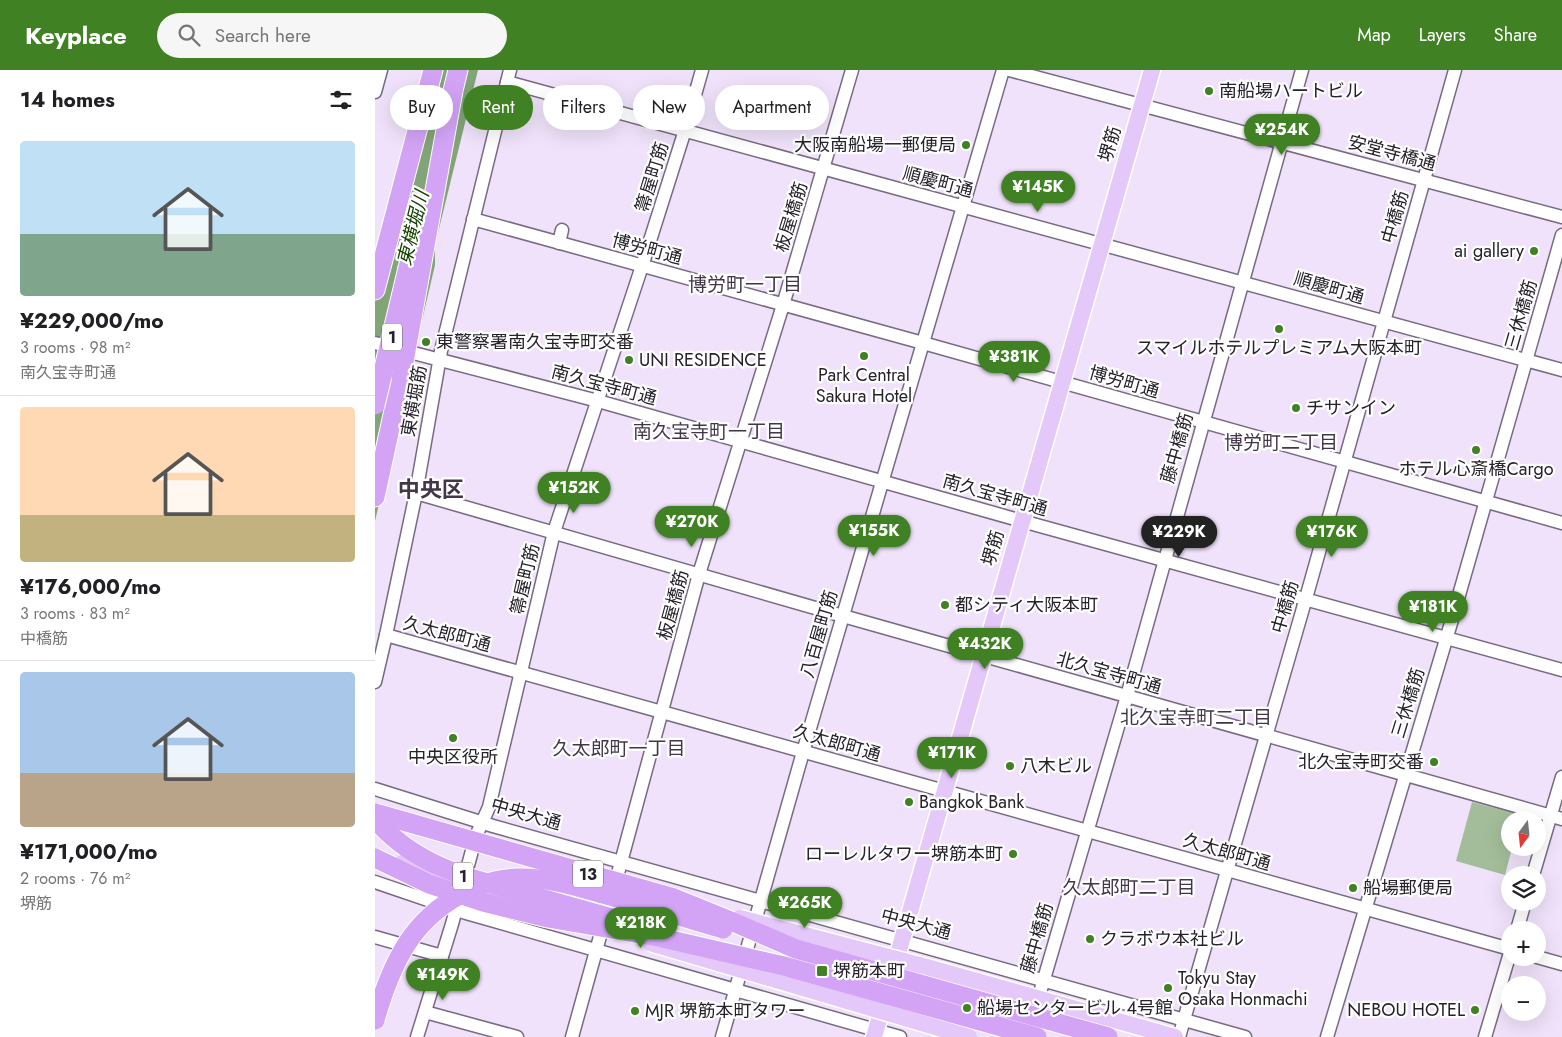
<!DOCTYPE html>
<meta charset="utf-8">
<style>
body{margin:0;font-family:Jost,"Noto Sans JP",sans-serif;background:#f6f6f6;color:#202124;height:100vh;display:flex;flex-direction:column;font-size:19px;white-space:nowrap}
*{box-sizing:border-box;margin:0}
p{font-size:16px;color:#757577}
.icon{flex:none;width:28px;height:28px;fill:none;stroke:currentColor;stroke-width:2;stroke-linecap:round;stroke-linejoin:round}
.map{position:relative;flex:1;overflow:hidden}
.side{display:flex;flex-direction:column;background:#fff;width:375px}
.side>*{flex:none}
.hud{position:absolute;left:15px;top:15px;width:475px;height:45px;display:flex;gap:10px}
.needle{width:32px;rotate:195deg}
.fabs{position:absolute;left:1126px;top:741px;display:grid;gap:10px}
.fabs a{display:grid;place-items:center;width:45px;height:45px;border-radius:50%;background:#fff;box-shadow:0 5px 20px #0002;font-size:25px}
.price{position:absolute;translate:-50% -42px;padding:0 11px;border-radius:18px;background:#3f8123;color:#fff;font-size:16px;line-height:32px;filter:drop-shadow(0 1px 2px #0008)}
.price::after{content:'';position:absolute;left:50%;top:30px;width:15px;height:11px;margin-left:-8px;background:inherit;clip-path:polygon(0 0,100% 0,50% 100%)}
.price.on{background:#222;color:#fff}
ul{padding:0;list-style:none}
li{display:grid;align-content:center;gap:10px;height:265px;padding:0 20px}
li+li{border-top:1px solid #e0e0e0}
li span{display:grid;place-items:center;height:155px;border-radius:5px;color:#555}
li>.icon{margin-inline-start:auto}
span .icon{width:90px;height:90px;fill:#fffc;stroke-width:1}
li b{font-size:21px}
h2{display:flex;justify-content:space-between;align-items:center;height:60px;padding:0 20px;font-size:21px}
.chip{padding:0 18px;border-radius:22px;background:#fff;box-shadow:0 5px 20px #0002;font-size:18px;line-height:45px}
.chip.on{background:#3f8123;color:#fff}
header{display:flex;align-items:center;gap:30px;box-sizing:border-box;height:70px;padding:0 25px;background:#3f8123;color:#fff}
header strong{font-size:24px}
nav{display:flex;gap:28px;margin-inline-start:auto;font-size:18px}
.search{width:350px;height:45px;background:#f6f6f6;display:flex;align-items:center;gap:12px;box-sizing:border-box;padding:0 18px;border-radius:28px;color:#757577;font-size:19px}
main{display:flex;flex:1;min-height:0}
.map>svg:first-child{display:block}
.green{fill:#a3bd9a}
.water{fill:#82a577}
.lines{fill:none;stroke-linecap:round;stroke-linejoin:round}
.minor-casing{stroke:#776b81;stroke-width:15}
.major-casing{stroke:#fff;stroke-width:19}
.highway-casing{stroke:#fff;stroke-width:21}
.minor{stroke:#fff;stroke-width:12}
.major{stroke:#e5c8fa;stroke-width:16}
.highway{stroke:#d3a4f6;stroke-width:19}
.major-bridge-casing{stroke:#fff;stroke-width:19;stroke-linecap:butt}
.highway-bridge-casing{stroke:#fff;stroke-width:21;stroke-linecap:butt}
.major-bridge{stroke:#e5c8fa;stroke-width:16}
.highway-bridge{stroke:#d3a4f6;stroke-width:19}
.poi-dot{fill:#3f8123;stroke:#fff;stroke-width:2}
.labels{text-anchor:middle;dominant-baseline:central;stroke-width:4.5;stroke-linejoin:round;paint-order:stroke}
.shield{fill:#fff;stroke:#67646a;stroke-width:1}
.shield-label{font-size:16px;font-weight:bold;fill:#26212a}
.poi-label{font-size:18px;fill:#26212a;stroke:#fff;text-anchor:start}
.street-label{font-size:18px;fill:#26212a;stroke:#fff}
.water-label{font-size:19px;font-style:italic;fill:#154200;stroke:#fff}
.neighbourhood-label{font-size:19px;fill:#42374a;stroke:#fff}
.district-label{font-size:22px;font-weight:bold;fill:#42374a;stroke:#fff}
</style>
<header>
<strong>Keyplace</strong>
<div class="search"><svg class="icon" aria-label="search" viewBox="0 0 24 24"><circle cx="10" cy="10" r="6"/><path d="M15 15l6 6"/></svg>Search here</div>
<nav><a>Map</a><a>Layers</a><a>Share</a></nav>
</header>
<main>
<section class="side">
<h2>14 homes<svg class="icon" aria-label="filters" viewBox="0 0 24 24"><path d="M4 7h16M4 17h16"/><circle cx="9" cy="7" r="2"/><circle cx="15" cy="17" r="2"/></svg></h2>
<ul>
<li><span style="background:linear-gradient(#bfe0f5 60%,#7fa58c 0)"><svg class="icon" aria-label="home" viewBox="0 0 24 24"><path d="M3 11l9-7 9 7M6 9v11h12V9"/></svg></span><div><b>¥229,000/mo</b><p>3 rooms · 98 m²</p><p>南久宝寺町通</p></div></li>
<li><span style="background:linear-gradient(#ffd9b3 70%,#c2b280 0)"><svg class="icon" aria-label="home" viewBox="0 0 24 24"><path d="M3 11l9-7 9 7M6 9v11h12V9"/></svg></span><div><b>¥176,000/mo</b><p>3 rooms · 83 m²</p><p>中橋筋</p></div></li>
<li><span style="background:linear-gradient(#a9c7e8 65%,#b9a48a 0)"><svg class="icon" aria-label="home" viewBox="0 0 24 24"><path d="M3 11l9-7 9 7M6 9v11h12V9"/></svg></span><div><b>¥171,000/mo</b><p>2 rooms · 76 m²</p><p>堺筋</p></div></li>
</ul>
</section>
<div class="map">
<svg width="1187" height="967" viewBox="0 0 1187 967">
<rect width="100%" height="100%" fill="#efe2fa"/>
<path class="green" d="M1097 732 1146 745 1145 750H1135V778H1137L1130 805 1081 791Z"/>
<path class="water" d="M52 0H103L60 175V195L0 451V206Z"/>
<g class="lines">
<g class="minor-casing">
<g id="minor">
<path d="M634 0 1187 147"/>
<path d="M132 12 1187 300"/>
<path d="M0 22 6 0"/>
<path d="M98 149 548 273 1187 453"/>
<path d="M184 173 187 160"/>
<path d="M0 273 223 331 647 451 1187 600"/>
<path d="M41 423 468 546 1187 749"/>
<path d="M11 565 1135 879"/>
<path d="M0 612 11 565 41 423 66 281 135 0"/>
<path d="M0 719 118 756 870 967"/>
<path d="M1158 805 1187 707"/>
<path d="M0 812 91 843 525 967"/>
<path d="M239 818 324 504 408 235 477 0"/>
<path d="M1142 860 1150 832"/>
<path d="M0 867 67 886"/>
<path d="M1162 887 1187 894"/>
<path d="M50 942 142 967"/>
<path d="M42 967 77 854 101 766 114 737 179 462 267 196 310 60 327 0"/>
<path d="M197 967 229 852"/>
<path d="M347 967 428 682 628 0"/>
<path d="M652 967 752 626 927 0"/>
<path d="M804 967 933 521 1080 0"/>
<path d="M952 967 1076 553 1187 165"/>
<path d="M1110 967 1135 883"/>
</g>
</g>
<g class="major-casing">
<path id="major" d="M499 967 777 0"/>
</g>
<g class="highway-casing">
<g id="highway">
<path d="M74 37 83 0"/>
<path d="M33 198 50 132"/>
<path d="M0 220 58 0"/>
<path d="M0 427 26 308"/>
</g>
</g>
<use href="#minor" class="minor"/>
<use href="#major" class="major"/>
<use href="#highway" class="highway"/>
<g class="major-bridge-casing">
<g id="major-bridge">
<path d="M27 793 94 817"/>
<path d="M365 848 552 897 800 967"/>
<path d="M275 873 594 967"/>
</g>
</g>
<g class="highway-bridge-casing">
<g id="highway-bridge">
<path d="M26 308 78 21"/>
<path d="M0 335 33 198"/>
<path d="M0 743 299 828 351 849 421 879 733 967"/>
<path d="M0 749C38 794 89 807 144 822 176 831 208 840 240 849"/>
<path d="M0 788 54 814 108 832 173 848 283 867 409 896 662 967"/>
<path d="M0 950C7 926 15 902 28 880 51 840 96 810 142 808 170 807 197 815 224 823 266 834 306 847 348 859"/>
</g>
</g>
<use href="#major-bridge" class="major-bridge"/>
<use href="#highway-bridge" class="highway-bridge"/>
</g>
<g class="poi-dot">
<circle cx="834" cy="21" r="5"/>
<circle cx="591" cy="75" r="5"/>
<circle cx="1159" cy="181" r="5"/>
<circle cx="904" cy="259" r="5"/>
<circle cx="51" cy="272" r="5"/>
<circle cx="489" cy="286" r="5"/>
<circle cx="254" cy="290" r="5"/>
<circle cx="921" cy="338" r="5"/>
<circle cx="1101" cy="380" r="5"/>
<circle cx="570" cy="535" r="5"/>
<circle cx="78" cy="668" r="5"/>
<circle cx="1059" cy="692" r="5"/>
<circle cx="635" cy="696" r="5"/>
<circle cx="534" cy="732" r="5"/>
<circle cx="638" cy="784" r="5"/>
<circle cx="978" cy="818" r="5"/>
<circle cx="715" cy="869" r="5"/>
<rect x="441" y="895" width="12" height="12" rx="2.5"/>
<circle cx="793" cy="918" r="5"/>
<circle cx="592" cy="938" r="5"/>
<circle cx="1100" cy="940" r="5"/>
<circle cx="260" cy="941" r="5"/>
</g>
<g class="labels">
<g class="shield">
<rect x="7" y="253.5" width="20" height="27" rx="4"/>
<rect x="198" y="790.5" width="30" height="27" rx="4"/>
<rect x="78" y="792.5" width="20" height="27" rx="4"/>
</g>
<g class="shield-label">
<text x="17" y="267">1</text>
<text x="213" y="804">13</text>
<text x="88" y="806">1</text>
</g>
<g class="poi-label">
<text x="844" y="21">南船場ハートビル</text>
<text x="581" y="75" text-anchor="end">大阪南船場一郵便局</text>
<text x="1149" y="181" text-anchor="end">ai gallery</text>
<text x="61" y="272">東警察署南久宝寺町交番</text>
<text x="904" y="278" text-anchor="middle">スマイルホテルプレミアム大阪本町</text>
<text x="264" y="290">UNI RESIDENCE</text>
<text x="489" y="305" text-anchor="middle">Park Central<tspan x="489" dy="21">Sakura Hotel</tspan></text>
<text x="931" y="338">チサンイン</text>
<text x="1101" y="399" text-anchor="middle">ホテル心斎橋Cargo</text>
<text x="580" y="535">都シティ大阪本町</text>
<text x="78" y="687" text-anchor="middle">中央区役所</text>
<text x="1049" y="692" text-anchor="end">北久宝寺町交番</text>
<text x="645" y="696">八木ビル</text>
<text x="544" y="732">Bangkok Bank</text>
<text x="628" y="784" text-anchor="end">ローレルタワー堺筋本町</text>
<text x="988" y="818">船場郵便局</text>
<text x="725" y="869">クラボウ本社ビル</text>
<text x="458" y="901">堺筋本町</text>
<text x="803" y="908">Tokyu Stay<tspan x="803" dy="21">Osaka Honmachi</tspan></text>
<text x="602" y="938">船場センタービル 4号館</text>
<text x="1090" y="940" text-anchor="end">NEBOU HOTEL</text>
<text x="270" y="941">MJR 堺筋本町タワー</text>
</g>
<g class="street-label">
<text transform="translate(735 74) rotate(-74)">堺筋</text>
<text transform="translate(1017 83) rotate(15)">安堂寺橋通</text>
<text transform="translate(277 107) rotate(-73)">箒屋町筋</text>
<text transform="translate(563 112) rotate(15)">順慶町通</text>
<text transform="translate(416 147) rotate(-73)">板屋橋筋</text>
<text transform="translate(1020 147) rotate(-74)">中橋筋</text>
<text transform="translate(272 179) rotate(15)">博労町通</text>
<text transform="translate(954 218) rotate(16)">順慶町通</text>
<text transform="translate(1146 245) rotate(-74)">三休橋筋</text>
<text transform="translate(749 312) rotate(16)">博労町通</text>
<text transform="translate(229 315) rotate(15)">南久宝寺町通</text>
<text transform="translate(39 331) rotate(-80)">東横堀筋</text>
<text transform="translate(802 378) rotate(-74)">藤中橋筋</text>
<text transform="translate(620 425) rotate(16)">南久宝寺町通</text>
<text transform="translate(618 478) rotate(-74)">堺筋</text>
<text transform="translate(150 509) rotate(-77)">箒屋町筋</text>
<text transform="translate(298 535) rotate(-75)">板屋橋筋</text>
<text transform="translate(910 537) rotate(-74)">中橋筋</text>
<text transform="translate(72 564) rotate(15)">久太郎町通</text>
<text transform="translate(444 564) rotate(-74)">八百屋町筋</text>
<text transform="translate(734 603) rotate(16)">北久宝寺町通</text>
<text transform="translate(1033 633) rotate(-73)">三休橋筋</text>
<text transform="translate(462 673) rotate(16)">久太郎町通</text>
<text transform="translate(151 744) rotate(16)">中央大通</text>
<text transform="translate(852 782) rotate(16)">久太郎町通</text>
<text transform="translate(541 854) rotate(15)">中央大通</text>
<text transform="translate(662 868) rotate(-74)">藤中橋筋</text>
</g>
<g class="water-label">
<text transform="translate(38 158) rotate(-76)">東横堀川</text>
</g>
<g class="neighbourhood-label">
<text x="370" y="214">博労町一丁目</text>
<text x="334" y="361">南久宝寺町一丁目</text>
<text x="906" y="372">博労町二丁目</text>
<text x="821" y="647">北久宝寺町二丁目</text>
<text x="244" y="678">久太郎町一丁目</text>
<text x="754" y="817">久太郎町二丁目</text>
</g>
<g class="district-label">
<text x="56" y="419">中央区</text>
</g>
</g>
</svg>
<div class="fabs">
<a><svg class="needle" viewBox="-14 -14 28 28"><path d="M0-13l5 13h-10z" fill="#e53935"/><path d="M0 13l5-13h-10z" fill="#757577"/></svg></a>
<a><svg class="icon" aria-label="layers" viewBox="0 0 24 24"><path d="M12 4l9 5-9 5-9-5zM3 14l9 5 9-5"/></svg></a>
<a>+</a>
<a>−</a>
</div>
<b class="price" style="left:907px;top:86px">¥254K</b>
<b class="price" style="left:663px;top:143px">¥145K</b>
<b class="price" style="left:639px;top:313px">¥381K</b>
<b class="price" style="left:199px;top:444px">¥152K</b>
<b class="price" style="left:317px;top:478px">¥270K</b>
<b class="price" style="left:499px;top:487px">¥155K</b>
<b class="price on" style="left:804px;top:488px">¥229K</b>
<b class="price" style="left:957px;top:488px">¥176K</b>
<b class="price" style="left:1058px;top:563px">¥181K</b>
<b class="price" style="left:610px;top:600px">¥432K</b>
<b class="price" style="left:577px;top:709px">¥171K</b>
<b class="price" style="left:430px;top:859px">¥265K</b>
<b class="price" style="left:266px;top:879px">¥218K</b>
<b class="price" style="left:68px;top:931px">¥149K</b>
<div class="hud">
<a class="chip">Buy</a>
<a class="chip on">Rent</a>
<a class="chip">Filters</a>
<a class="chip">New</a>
<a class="chip">Apartment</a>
</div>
</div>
</main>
